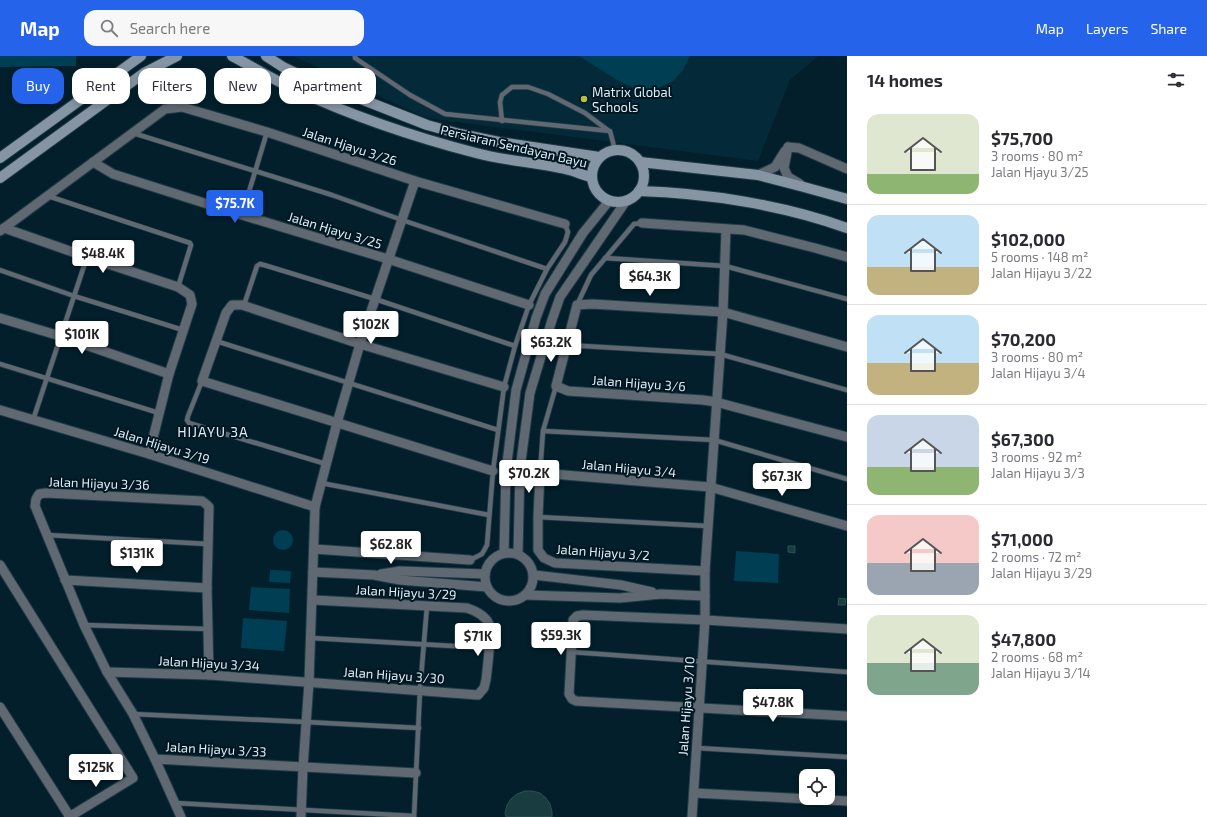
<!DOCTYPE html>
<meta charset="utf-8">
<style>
body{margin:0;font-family:"Exo 2",sans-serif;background:#f7f7f7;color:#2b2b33;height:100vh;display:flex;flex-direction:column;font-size:15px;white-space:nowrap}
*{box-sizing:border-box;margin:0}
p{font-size:13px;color:#7c7c81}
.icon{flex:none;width:22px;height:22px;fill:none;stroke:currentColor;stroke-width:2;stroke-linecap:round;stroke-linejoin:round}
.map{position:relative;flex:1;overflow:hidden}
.side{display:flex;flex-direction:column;background:#fff;width:360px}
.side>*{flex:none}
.hud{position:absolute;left:12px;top:12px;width:380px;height:36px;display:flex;gap:8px}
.buttons{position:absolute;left:799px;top:713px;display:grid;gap:8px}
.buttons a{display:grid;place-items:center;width:36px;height:36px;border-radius:8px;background:#fff;box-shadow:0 2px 6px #0003;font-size:20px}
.price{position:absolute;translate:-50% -34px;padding:0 9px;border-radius:4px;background:#fff;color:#222;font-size:13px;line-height:26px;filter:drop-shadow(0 1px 2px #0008)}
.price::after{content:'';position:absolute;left:50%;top:24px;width:12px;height:9px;margin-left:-6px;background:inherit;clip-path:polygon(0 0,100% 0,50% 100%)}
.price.selected{background:#2563eb;color:#fff}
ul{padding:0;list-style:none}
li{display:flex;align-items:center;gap:12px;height:100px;padding:0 20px}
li+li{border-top:1px solid #e1e1e2}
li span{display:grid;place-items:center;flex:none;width:112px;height:80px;border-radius:12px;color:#555}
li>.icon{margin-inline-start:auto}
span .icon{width:48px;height:48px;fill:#fffc;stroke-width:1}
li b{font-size:17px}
h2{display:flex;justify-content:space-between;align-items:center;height:48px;padding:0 20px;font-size:17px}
.pill{padding:0 14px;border-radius:12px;background:#fff;box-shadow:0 2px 6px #0003;font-size:14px;line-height:36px}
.pill.selected{background:#2563eb;color:#fff}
header{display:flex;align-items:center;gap:24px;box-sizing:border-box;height:56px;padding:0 20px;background:#2563eb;color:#fff}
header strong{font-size:19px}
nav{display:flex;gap:22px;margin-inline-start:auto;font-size:14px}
.search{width:280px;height:36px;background:#f7f7f7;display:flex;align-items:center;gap:10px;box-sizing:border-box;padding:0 14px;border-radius:12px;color:#7c7c81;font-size:15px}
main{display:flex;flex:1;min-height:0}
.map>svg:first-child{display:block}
.built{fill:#042a39}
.green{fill:#003f53}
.building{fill:#183c3f;stroke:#2d5054}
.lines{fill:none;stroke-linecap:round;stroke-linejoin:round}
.lane-casing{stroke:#213c47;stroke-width:6}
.street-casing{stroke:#213c47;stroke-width:11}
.secondary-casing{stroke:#213c47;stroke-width:12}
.lane{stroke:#606872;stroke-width:4.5}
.street{stroke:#606872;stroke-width:9}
.secondary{stroke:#8695a4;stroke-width:10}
.poi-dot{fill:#bebf42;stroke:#001621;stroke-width:1.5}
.labels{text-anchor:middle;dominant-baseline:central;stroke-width:4;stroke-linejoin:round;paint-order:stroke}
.poi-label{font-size:13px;fill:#dcedf5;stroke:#001621;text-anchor:start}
.street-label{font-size:13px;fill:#dcedf5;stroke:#001621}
.neighbourhood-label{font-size:14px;letter-spacing:1px;fill:#dcedf5;stroke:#001621}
</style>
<header>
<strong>Map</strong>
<div class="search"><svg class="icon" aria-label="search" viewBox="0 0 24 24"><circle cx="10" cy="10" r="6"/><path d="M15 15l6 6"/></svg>Search here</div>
<nav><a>Map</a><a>Layers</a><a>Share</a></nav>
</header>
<main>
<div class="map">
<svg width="847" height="761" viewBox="0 0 847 761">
<rect width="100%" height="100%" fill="#021f2b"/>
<path class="built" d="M293 0H818L790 24 758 105 426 62Z"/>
<g class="green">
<path d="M0 0H76V10L0 11Z"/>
<path d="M579 0H690L683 14 673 25 660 31 646 33 632 31 619 25Z"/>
<circle cx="283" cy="484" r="10"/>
<path d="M736 495 779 498 778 527 734 525Z"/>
<path d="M270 514 291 515 290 527 269 526Z"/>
<path d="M251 531 290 533 289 557 249 554Z"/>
<path d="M243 562 287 565 284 595 241 592Z"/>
</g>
<g class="building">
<path d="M788 490H795V497L788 496Z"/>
<path d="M839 542 846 543 845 549H838Z"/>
<path d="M525 735H532L540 737 546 742 550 748 552 756V761H506L505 757 507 749 511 743 517 738Z"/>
</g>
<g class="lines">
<g class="lane-casing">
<g id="lane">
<path d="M355 0V2L410 39 445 58 610 75 615 94"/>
<path d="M502 65 500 46 502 39 512 31H528L548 38 585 57 609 75"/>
<path d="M133 77 332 139 402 164 547 213"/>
<path d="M48 140 190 187 191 189 178 231"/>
<path d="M242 159 267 76"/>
<path d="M605 202 725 210 847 243"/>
<path d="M0 214 74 240 183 274"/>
<path d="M244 249 257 210 260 208 264 209 375 243 515 290 529 249 547 213 565 186 568 176 565 168"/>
<path d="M577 249 591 219 634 168 642 167"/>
<path d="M216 285 498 374"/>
<path d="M566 289 720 298 847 334"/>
<path d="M0 308 159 357"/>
<path d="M202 325 188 360 187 364 189 367 326 408"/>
<path d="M33 364 87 201"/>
<path d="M543 375 714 384 847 423"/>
<path d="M540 417 543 375 556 330"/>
<path d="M321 427 489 459"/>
<path d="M538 461 708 470"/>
<path d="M47 479 208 488"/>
<path d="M470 504 482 498 487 489 493 415 504 331 515 290"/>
<path d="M84 569 208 573"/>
<path d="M311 582 489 592"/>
<path d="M572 596 847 616"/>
<path d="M133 658 306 666 419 672"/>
<path d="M697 692 847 701"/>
<path d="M175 747 414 760"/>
<path d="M414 761 420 634 427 550"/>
</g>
</g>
<g class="street-casing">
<g id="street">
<path d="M788 91 799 92 847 113"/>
<path d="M788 91 784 112 788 121 800 128"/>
<path d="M93 106 113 118 242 159 388 203 529 249"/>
<path d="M758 119 775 111 785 95"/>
<path d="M642 167 744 174 815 192 847 201"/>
<path d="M4 172 87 201 178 231 190 239 192 248 169 318 149 398"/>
<path d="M0 175 165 53 182 51 267 76 415 125 565 168"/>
<path d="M0 262 60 280 169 318"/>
<path d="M847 291 723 256 592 248 577 249 556 330 568 335 703 344 716 346 847 381"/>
<path d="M0 354 149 398 315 451"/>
<path d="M493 415 202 325 226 257 232 249H242L360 288 504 331"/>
<path d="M314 493 470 504"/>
<circle cx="509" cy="521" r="24"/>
<path d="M504 497 506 415 516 334 536 262 545 238 583 177 609 145"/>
<path d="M518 497 520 413 530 337 552 264 560 241 626 145"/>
<path d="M0 509 133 722 69 761"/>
<path d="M705 515 555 507 544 502 538 494V461L540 417 710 431 847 470"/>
<path d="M313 516 374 519 400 524 487 531"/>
<path d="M381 518 400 515 485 518"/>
<path d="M534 519 621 529 652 536"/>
<path d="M65 524 207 532"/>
<path d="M525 539 620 542 661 538 705 540"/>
<path d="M847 573 705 564 583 559 577 560 573 564 569 638 572 643 576 645 847 660"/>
<path d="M107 616 209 619 478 639 484 632 486 624C487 616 492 573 489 568 485 559 476 555 467 552L313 544"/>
<path d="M209 619 207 532 209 451 206 448 202 445 46 437 39 438 36 443 35 450 84 569 107 616 133 658 155 703 416 717"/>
<path d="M0 651 70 761"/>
<path d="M155 703 181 761"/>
<path d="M694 737 847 745"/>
<path d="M301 761 303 711 309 626 315 451 337 367 360 288 415 125"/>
<path d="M692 761 705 564V515L723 256 726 173"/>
</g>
</g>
<g class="secondary-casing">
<g id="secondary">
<path d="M232 0C253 11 272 23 294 33 352 60 414 81 476 97 505 105 536 106 565 113 574 115 583 119 591 121"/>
<path d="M266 0 283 11 300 19 427 69 460 78 499 86 599 101"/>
<circle cx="618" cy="120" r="26"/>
<path d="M0 102 141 0"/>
<path d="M640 106 758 119 804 131 847 143"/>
<path d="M0 122 144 17 177 0"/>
<path d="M639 135C707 137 783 149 847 172"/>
</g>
</g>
<use href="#lane" class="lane"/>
<use href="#street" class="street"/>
<use href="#secondary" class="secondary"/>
</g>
<circle class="poi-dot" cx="584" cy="43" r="4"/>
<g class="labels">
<g class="poi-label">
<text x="592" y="36">Matrix Global<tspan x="592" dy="15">Schools</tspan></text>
</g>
<g class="street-label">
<text transform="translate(350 90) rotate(18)">Jalan Hjayu 3/26</text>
<text transform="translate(514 90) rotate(13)">Persiaran Sendayan Bayu</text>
<text transform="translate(335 174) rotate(17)">Jalan Hjayu 3/25</text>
<text transform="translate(639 327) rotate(4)">Jalan Hijayu 3/6</text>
<text transform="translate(162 389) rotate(17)">Jalan Hijayu 3/19</text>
<text transform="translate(629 412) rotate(5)">Jalan Hijayu 3/4</text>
<text transform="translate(99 427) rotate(2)">Jalan Hijayu 3/36</text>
<text transform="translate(603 496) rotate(4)">Jalan Hijayu 3/2</text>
<text transform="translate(406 536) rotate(3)">Jalan Hijayu 3/29</text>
<text transform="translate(209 607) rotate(3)">Jalan Hijayu 3/34</text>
<text transform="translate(394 619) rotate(4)">Jalan Hijayu 3/30</text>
<text transform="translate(686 650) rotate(-86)">Jalan Hijayu 3/10</text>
<text transform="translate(216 693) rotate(3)">Jalan Hijayu 3/33</text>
</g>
<g class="neighbourhood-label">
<text x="213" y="375">HIJAYU 3A</text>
</g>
</g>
</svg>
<div class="buttons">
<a><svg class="icon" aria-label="locate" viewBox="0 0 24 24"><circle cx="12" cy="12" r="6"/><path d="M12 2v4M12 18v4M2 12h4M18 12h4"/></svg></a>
</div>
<b class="price selected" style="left:235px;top:168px">$75.7K</b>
<b class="price" style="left:103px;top:218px">$48.4K</b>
<b class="price" style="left:650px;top:241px">$64.3K</b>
<b class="price" style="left:371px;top:289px">$102K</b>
<b class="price" style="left:82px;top:299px">$101K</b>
<b class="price" style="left:551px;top:307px">$63.2K</b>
<b class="price" style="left:529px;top:438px">$70.2K</b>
<b class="price" style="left:782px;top:441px">$67.3K</b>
<b class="price" style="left:391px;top:509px">$62.8K</b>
<b class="price" style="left:137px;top:518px">$131K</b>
<b class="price" style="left:561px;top:600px">$59.3K</b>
<b class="price" style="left:478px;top:601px">$71K</b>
<b class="price" style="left:773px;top:667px">$47.8K</b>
<b class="price" style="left:96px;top:732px">$125K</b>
<div class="hud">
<a class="pill selected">Buy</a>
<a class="pill">Rent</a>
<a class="pill">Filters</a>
<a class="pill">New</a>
<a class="pill">Apartment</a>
</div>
</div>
<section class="side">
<h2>14 homes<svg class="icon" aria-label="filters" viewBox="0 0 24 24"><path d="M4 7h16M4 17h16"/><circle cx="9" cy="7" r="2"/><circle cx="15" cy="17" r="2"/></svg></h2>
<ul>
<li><span style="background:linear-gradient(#dfe7d0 75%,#8fb573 0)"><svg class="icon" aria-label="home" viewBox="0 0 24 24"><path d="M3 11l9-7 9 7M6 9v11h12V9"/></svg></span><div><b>$75,700</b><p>3 rooms · 80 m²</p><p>Jalan Hjayu 3/25</p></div></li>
<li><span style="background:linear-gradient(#bfe0f5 65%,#c2b280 0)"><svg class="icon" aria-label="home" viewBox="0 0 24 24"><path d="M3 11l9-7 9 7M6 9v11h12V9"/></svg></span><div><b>$102,000</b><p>5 rooms · 148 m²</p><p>Jalan Hijayu 3/22</p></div></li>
<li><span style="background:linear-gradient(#bfe0f5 60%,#c2b280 0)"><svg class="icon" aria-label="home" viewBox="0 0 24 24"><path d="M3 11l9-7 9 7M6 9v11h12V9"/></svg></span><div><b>$70,200</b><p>3 rooms · 80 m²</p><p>Jalan Hijayu 3/4</p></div></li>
<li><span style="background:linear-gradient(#c9d6e8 65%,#8fb573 0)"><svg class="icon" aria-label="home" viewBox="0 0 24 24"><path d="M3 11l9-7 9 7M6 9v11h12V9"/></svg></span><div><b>$67,300</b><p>3 rooms · 92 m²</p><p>Jalan Hijayu 3/3</p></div></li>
<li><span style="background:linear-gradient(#f6c9c9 60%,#9aa5b1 0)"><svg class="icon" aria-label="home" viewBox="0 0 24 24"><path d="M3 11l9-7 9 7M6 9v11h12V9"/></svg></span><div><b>$71,000</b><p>2 rooms · 72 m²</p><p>Jalan Hijayu 3/29</p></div></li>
<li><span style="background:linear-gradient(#dfe7d0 60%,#7fa58c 0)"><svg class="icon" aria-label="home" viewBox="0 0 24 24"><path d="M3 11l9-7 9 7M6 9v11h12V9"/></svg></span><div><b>$47,800</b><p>2 rooms · 68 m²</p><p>Jalan Hijayu 3/14</p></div></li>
</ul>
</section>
</main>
